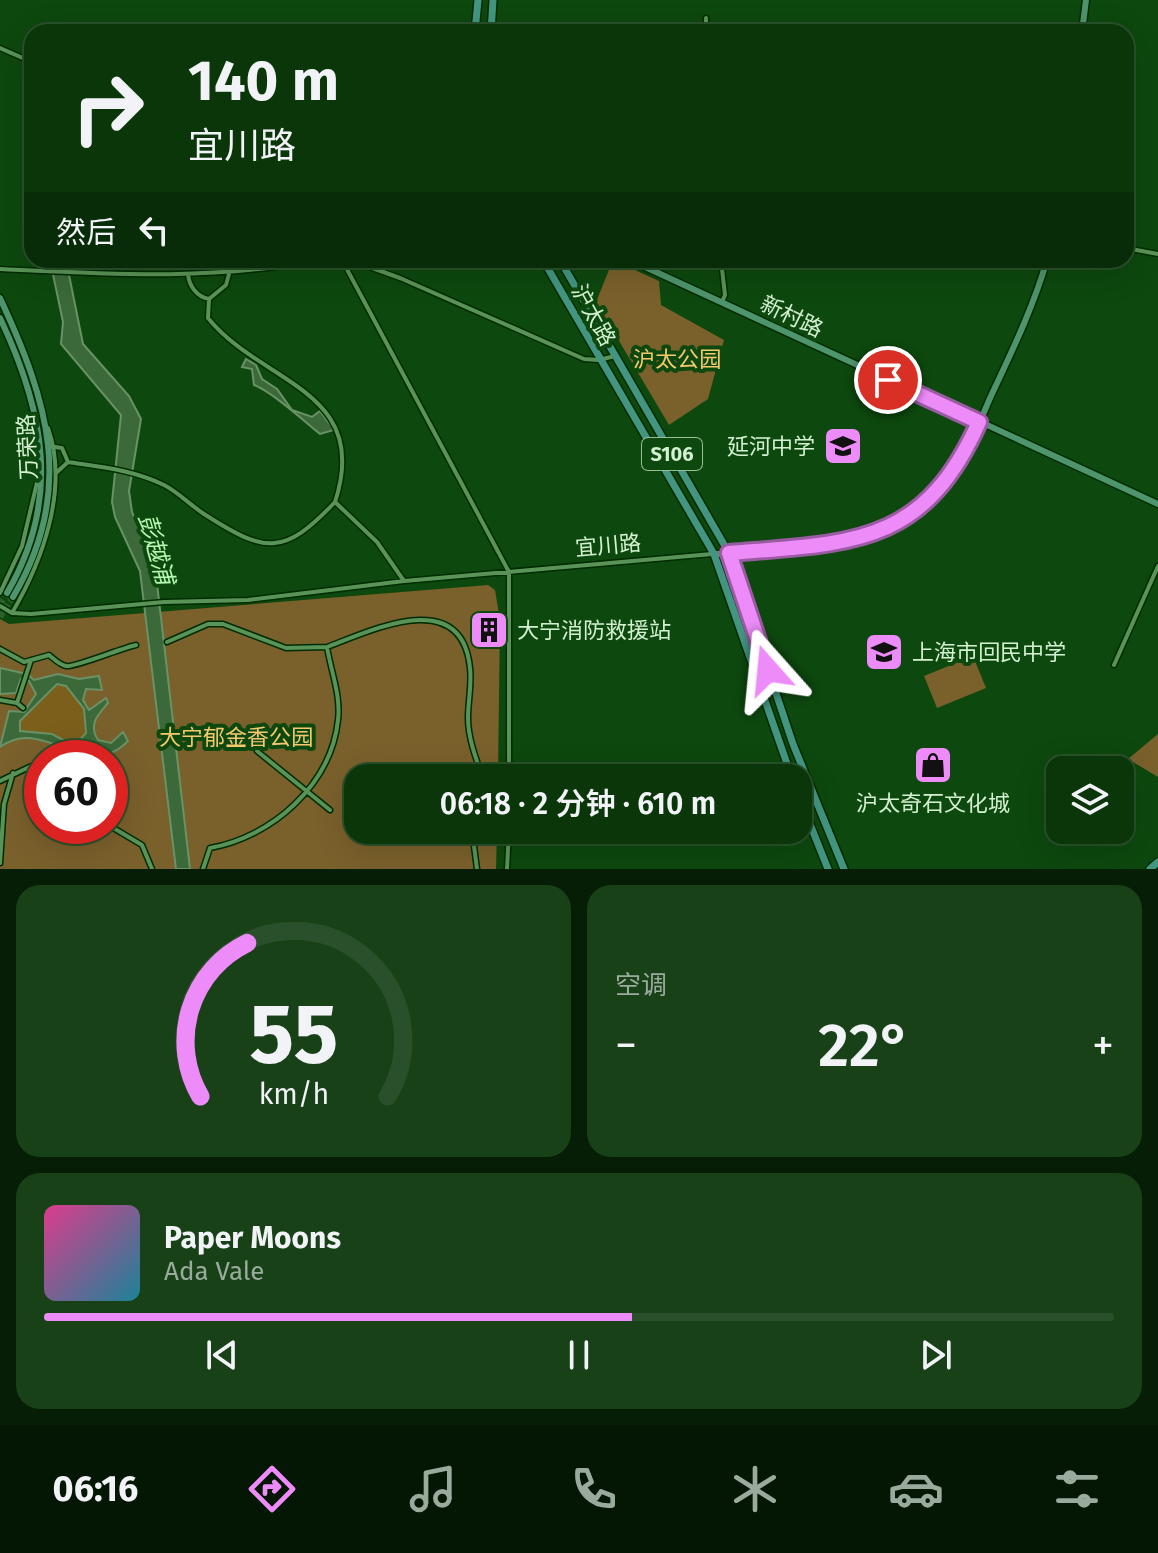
<!DOCTYPE html>
<html lang="zh">
<meta charset="utf-8">
<style>
:root{--surface:#0a360a;--page:#184118;--text:#f1f3f6;--muted:#99ab9c;--line:#2a502b;--accent:#ed8cf9}
body{margin:0;font-family:"Fira Sans","Noto Sans SC",sans-serif;background:var(--page);color:var(--text);height:100vh;display:flex;flex-direction:column;font-size:30px;white-space:nowrap}
*{box-sizing:border-box;margin:0}
p{font-size:26px;color:var(--muted)}
.icon{flex:none;width:44px;height:44px;fill:none;stroke:currentColor;stroke-width:2;stroke-linecap:round;stroke-linejoin:round}
.map{position:relative;height:869px;overflow:hidden}
.details{display:flex;flex-direction:column;gap:16px;padding:16px;background:#061e06;flex:1}
.details>*{flex:none}
.hud{position:absolute;left:24px;top:24px;width:1110px;height:244px;border-radius:24px;box-shadow:0 8px 32px #0002,0 0 0 2px var(--line);background:#0a360a;color:var(--text);overflow:hidden}
.tools{position:absolute;left:1046px;top:756px;display:grid;gap:16px}
.tools a{display:grid;place-items:center;width:88px;height:88px;border-radius:16px;background:var(--surface);box-shadow:0 8px 32px #0002,0 0 0 2px var(--line);font-size:40px}
.speed{position:absolute;left:24px;top:740px;display:flex;gap:16px;font-size:40px;font-weight:700;text-align:center}
.speed>*{display:grid;place-content:center;width:104px;height:104px;border-radius:50%;background:var(--surface);box-shadow:0 8px 32px #0002,0 0 0 2px var(--line);line-height:1}
.speed .limit{border:12px solid #d22;background:#fff;color:#111}
.pin{position:absolute;display:grid;place-items:center;width:68px;height:68px;color:#fff;margin:-34px;border:4px solid #fff;border-radius:50%;box-shadow:0 2px 8px #0007}
.me{position:absolute;width:88px;margin:-44px;rotate:342deg;stroke-linejoin:round;filter:drop-shadow(0 0 6px #0008)}
.turn{display:flex;align-items:center;gap:28px;height:168px;padding:0 32px;font-size:36px}
.turn .icon{width:104px;height:104px;stroke-width:2.5}
.turn b{display:block;font-size:56px;line-height:68px}
.then{display:flex;align-items:center;height:76px;padding:0 32px;background:#0003;gap:16px;font-size:30px}
.big{font-size:60px;font-weight:600;line-height:1.1}
.details .tile{flex:1;display:flex;flex-direction:column;justify-content:center;gap:12px;min-width:0;padding:0 28px;border-radius:24px;background:var(--page)}
.details .dial{align-items:center;gap:0}
.dial svg{height:208px;overflow:visible;fill:none;stroke:var(--line);stroke-width:7;stroke-linecap:round;text-anchor:middle}
.dial text{fill:var(--text);stroke:none}
.song{display:flex;align-items:center;gap:24px}
.cover{width:96px;height:96px;border-radius:12px;background:linear-gradient(135deg,hsl(330 70% 55%),hsl(190 70% 35%))}
.played{height:8px;border-radius:4px;background:linear-gradient(90deg,var(--accent) 55%,var(--line) 55%)}
.keys{display:flex;justify-content:space-around;direction:ltr}
.heat{display:flex;justify-content:space-between;align-items:center;font-size:44px;direction:ltr}
.details .tiles{flex:1;display:grid;gap:16px;grid-template-columns:1fr 1fr}
.tile:last-child{grid-column:span 2}
.trip{position:absolute;left:344px;top:764px;width:468px;height:80px;border-radius:24px;background:var(--surface);box-shadow:0 8px 32px #0002,0 0 0 2px var(--line);font-weight:600;line-height:80px;text-align:center}
.tabs{display:flex;height:128px;justify-content:space-around;align-items:center;background:#041604;color:var(--muted)}
.tabs .icon{width:56px;height:56px}
.tabs .active{color:var(--accent)}
.tabs b{font-size:36px;color:var(--text)}
.map>svg:first-child{display:block}
.green{fill:#7a602b;fill-rule:evenodd}
.forest{fill:#7d5f1c}
.water{fill:#3b6939;stroke:#699266;stroke-width:2;fill-rule:evenodd}
.lines{fill:none;stroke-linecap:round;stroke-linejoin:round}
.secondary-tunnel{stroke:#2b612b;stroke-width:6;stroke-dasharray:6 3;stroke-linecap:butt}
.street-casing{stroke:#002c01;stroke-width:7}
.secondary-casing{stroke:#002c01;stroke-width:9}
.primary-casing{stroke:#002c01;stroke-width:10}
.street{stroke:#5a9357;stroke-width:4}
.secondary{stroke:#4e946d;stroke-width:6}
.primary{stroke:#439582;stroke-width:7}
.route-casing{stroke:#9a5ba2;stroke-width:20}
.route{stroke:#ed8cf9;stroke-width:14}
.labels{text-anchor:middle;stroke-width:8;stroke-linejoin:round;paint-order:stroke}
.shield{fill:#0d480e;stroke:#98be96;stroke-width:2}
.shield-label{font-size:20px;font-weight:bold;fill:#d3f0d0}
.street-label{font-size:22px;fill:#d3f0d0;stroke:#0d480e}
.park-label{font-size:22px;fill:#f6c86d;stroke:#0d480e}
.poi-label{font-size:22px;fill:#d3f0d0;stroke:#0d480e;text-anchor:start}
.water-label{font-size:24px;font-style:italic;fill:#b4f9af;stroke:#0d480e}
</style>
<div class="map">
<svg width="1158" height="869" viewBox="0 0 1158 869">
<rect width="100%" height="100%" fill="#0d480e"/>
<path class="green" d="M 613,260 L 659,281 L 661,305 L 724,340 L 708,399 L 669,425 L 596,302 Z
M 488,585 L 495,590 L 500,620 L 498,778 L 358,778 L 358,830 L 497,830 L 496,869 L 0,869 L 0,619 L 9,624 ZM 42,758 L 110,758 L 110,826 L 42,826 Z
M 973,656 L 986,688 L 937,708 L 924,676 Z
M 1158,734 L 1158,777 L 1128,759 Z"/>
<path class="forest" d="M 57,684 L 66,686 L 84,709 L 86,733 L 78,742 L 65,741 L 52,734 L 20,731 L 20,721 Z"/>
<path class="water" d="M 50,260 L 66,260 L 83,344 L 129,396 L 141,419 L 129,491 L 132,512 L 155,566 L 190,869 L 176,869 L 140,571 L 115,517 L 112,502 L 121,415 L 61,344 L 63,322 Z
M 246,359 L 256,365 L 262,379 L 277,389 L 292,410 L 312,417 L 320,411 L 334,430 L 320,434 C 303,420 272,392 254,385 L 252,369 L 242,367 Z
M 0,668 L 27,674 L 34,680 L 58,674 L 79,679 L 99,676 L 102,690 L 86,689 L 83,700 L 89,710 L 106,698 L 108,703 C 98,715 88,724 98,740 L 111,743 L 123,732 L 128,741 C 85,785 45,714 0,747 L 9,711 L 24,712 L 36,694 L 29,681 L 21,679 L 16,693 L 0,694 ZM 57,684 L 66,686 L 84,709 L 86,733 L 78,742 L 65,741 L 52,734 L 20,731 L 20,721 Z"/>
<g class="lines">
<path class="secondary-tunnel" d="M 0,605 L 7,593
M 0,617 L 13,597"/>
<defs>
<path id="street" d="M 706,18 L 706,32
M 0,48 L 32,62
M 1126,248 L 1158,254
M 342,260 L 509,572 L 509,778
M 350,260 L 400,278 L 584,359 L 599,360 L 615,356
M 721,260 L 725,295 L 722,302
M 0,269 C 106,274 213,281 318,260
M 188,274 C 189,286 197,297 209,299
M 229,274 L 226,285 L 209,299 L 208,318 C 261,384 372,389 335,502 L 377,542 L 404,581
M 55,447 L 62,448 L 68,462 C 101,467 134,470 164,485 C 178,492 190,505 204,514 C 265,553 283,557 335,502
M 56,473 L 68,462
M 0,593 L 22,546 L 39,474
M 0,606 L 12,613 L 31,614 L 164,602 L 248,600 L 404,581 L 712,554
M 12,613 C 43,560 69,488 48,428
M 167,642 L 208,624 L 223,624 L 286,648 L 327,647 C 331,672 341,695 338,720 C 331,785 272,837 210,848 L 203,869
M 327,647 C 372,630 462,586 470,668 C 472,684 468,701 468,718 C 468,738 476,759 483,778
M 0,649 L 24,662 L 49,655 C 54,659 60,665 66,666 C 73,668 122,648 136,645
M 1114,665 L 1158,566
M 0,700 L 17,703 L 23,708
M 17,703 L 31,660
M 257,751 L 330,810
M 0,781 L 42,761
M 110,826 L 142,845 L 152,869
M 0,863 L 4,804 L 13,773
M 477,869 L 474,846 L 480,830
M 507,869 L 509,830"/>
<path id="secondary" d="M 1082,32 L 1086,0
M 630,260 L 1158,504
M 0,298 C 48,401 76,491 13,597
M 0,318 C 44,411 62,499 7,593
M 714,554 C 797,551 896,550 950,477 C 968,453 979,423 991,396 C 1012,351 1033,308 1047,260"/>
<path id="primary" d="M 475,32 L 478,0
M 491,32 L 493,0
M 543,260 L 714,554 L 792,778
M 560,260 L 729,553 L 793,744 L 844,869
M 798,794 L 828,869
M 1150,869 L 1158,862"/>
</defs>
<use href="#street" class="street-casing"/>
<use href="#secondary" class="secondary-casing"/>
<use href="#primary" class="primary-casing"/>
<use href="#street" class="street"/>
<use href="#secondary" class="secondary"/>
<use href="#primary" class="primary"/>
</g>
<g class="lines">
<defs>
<path id="route" d="M 768,670 L 729,553 C 851,543 923,547 979,422 L 888,380"/>
</defs>
<use href="#route" class="route-casing"/>
<use href="#route" class="route"/>
</g>
<defs>
<symbol id="school-square" viewBox="-11 -11 22 22"><rect x="-9" y="-9" width="18" height="18" rx="4" fill="#ed8cf9" stroke="#0d480e"/><path d="M0-5L7-2L0 1L-7-2ZM-4 1L0 2.5L4 1V4Q0 6-4 4Z" fill="#111"/></symbol>
<symbol id="building-square" viewBox="-11 -11 22 22"><rect x="-9" y="-9" width="18" height="18" rx="4" fill="#ed8cf9" stroke="#0d480e"/><path d="M-4-6H4V6H1V3H-1V6H-4ZM-2.5-4.3h1.7v1.8h-1.7ZM.8-4.3h1.7v1.8H.8ZM-2.5-1h1.7V.8h-1.7ZM.8-1h1.7V.8H.8Z" fill="#111"/></symbol>
<symbol id="shop-square" viewBox="-11 -11 22 22"><rect x="-9" y="-9" width="18" height="18" rx="4" fill="#ed8cf9" stroke="#0d480e"/><path d="M-5-2.5h2.3a2.7 3.5 0 0 1 5.4 0H5L5.5 6h-11ZM-1.5-2.5h3a1.5 2.3 0 0 0-3 0Z" fill="#111"/></symbol>
</defs>
<g fill-rule="evenodd">
<use href="#school-square" x="821" y="424" width="44" height="44"/>
<use href="#building-square" x="467" y="608" width="44" height="44"/>
<use href="#school-square" x="862" y="630" width="44" height="44"/>
<use href="#shop-square" x="911" y="743" width="44" height="44"/>
</g>
<g class="labels">
<rect class="shield" x="642" y="438" width="60" height="32" rx="6"/>
<g class="shield-label">
<text x="672" y="461">S106</text>
</g>
<g class="street-label">
<text transform="translate(594 315) rotate(61)" y="8">沪太路</text>
<text transform="translate(792 316) rotate(26)" y="8">新村路</text>
<text transform="translate(27 447) rotate(-93)" y="8">万荣路</text>
<text transform="translate(608 545) rotate(-5)" y="8">宜川路</text>
</g>
<g class="park-label">
<text x="677" y="367">沪太公园</text>
<text x="236" y="745">大宁郁金香公园</text>
</g>
<g class="poi-label">
<text x="815" y="454" text-anchor="end">延河中学</text>
<text x="517" y="638">大宁消防救援站</text>
<text x="912" y="660">上海市回民中学</text>
<text x="933" y="811" text-anchor="middle">沪太奇石文化城</text>
</g>
<g class="water-label">
<text transform="translate(156 549) rotate(74)" y="8">彭越浦</text>
</g>
</g>
</svg>
<div class="tools">
<a><svg class="icon" aria-label="layers" viewBox="0 0 24 24"><path d="M12 4l9 5-9 5-9-5zM3 14l9 5 9-5"/></svg></a>
</div>
<div class="speed"><div class="limit">60</div></div>
<div class="pin" style="left:888px;top:380px;background:#d93025"><svg class="icon" aria-label="arrive" viewBox="0 0 24 24"><path d="M6 21V4h12l-3 4 3 4H6"/></svg></div>
<svg class="me" style="left:768px;top:670px" viewBox="-20 -20 40 40"><path d="M0-17L14 15 0 8-14 15z" fill="#ed8cf9" stroke="#fff" stroke-width="4"/></svg>
<div class="trip">06:18 · 2 分钟 · 610 m</div>
<div class="hud">
<div class="turn"><svg class="icon" aria-label="right" viewBox="0 0 24 24"><path d="M7 20v-9h11M14 6l5 5-5 5"/></svg><div><b>140 m</b>宜川路</div></div>
<div class="then">然后<svg class="icon" aria-label="left" viewBox="0 0 24 24"><path d="M17 20v-9H6M10 6l-5 5 5 5"/></svg></div>
</div>
</div>
<section class="details">
<div class="tiles">
<div class="tile dial"><svg viewBox="0 0 100 80">
<path d="M14 69A42 42 0 1 1 86 69"/>
<path d="M14 69A42 42 0 0 1 32 10" stroke="#ed8cf9"/>
<text x="50" y="56" font-size="32" font-weight="700">55</text>
<text x="50" y="72" font-size="11">km/h</text>
</svg></div>
<div class="tile"><p>空调</p>
<div class="heat"><a>−</a><b class="big">22°</b><a>+</a></div>
</div>
<div class="tile">
<div class="song"><i class="cover"></i><div><b>Paper Moons</b><p>Ada Vale</p></div></div>
<div class="played"></div>
<div class="keys"><svg class="icon" aria-label="previous" viewBox="0 0 24 24"><path d="M18 5L8 12l10 7zM5 5v14"/></svg><svg class="icon" aria-label="pause" viewBox="0 0 24 24"><path d="M8 5v14M16 5v14"/></svg><svg class="icon" aria-label="next" viewBox="0 0 24 24"><path d="M6 5l10 7-10 7zM19 5v14"/></svg></div>
</div>
</div>
</section>
<nav class="tabs">
<b>06:16</b>
<svg class="icon active" aria-label="directions" viewBox="0 0 24 24"><path d="M12 3l9 9-9 9-9-9zM9 14v-3h6M13 9l2 2-2 2"/></svg>
<svg class="icon" aria-label="music" viewBox="0 0 24 24"><path d="M9 18V5l10-2v13"/><circle cx="6" cy="18" r="3"/><circle cx="16" cy="16" r="3"/></svg>
<svg class="icon" aria-label="phone" viewBox="0 0 24 24"><path d="M5 4h4l2 5-3 2q2 4 5 5l2-3 5 2v4C11 20 4 13 5 4z"/></svg>
<svg class="icon" aria-label="climate" viewBox="0 0 24 24"><path d="M12 3v18M4 7l16 10M4 17L20 7"/></svg>
<svg class="icon" aria-label="car" viewBox="0 0 24 24"><path d="M5 17H2v-5l4-1 3-4h7l3 4 3 1v5h-3M9 17h6M6 11h13"/><circle cx="7" cy="17" r="2"/><circle cx="17" cy="17" r="2"/></svg>
<svg class="icon" aria-label="filters" viewBox="0 0 24 24"><path d="M4 7h16M4 17h16"/><circle cx="9" cy="7" r="2"/><circle cx="15" cy="17" r="2"/></svg>
</nav>
